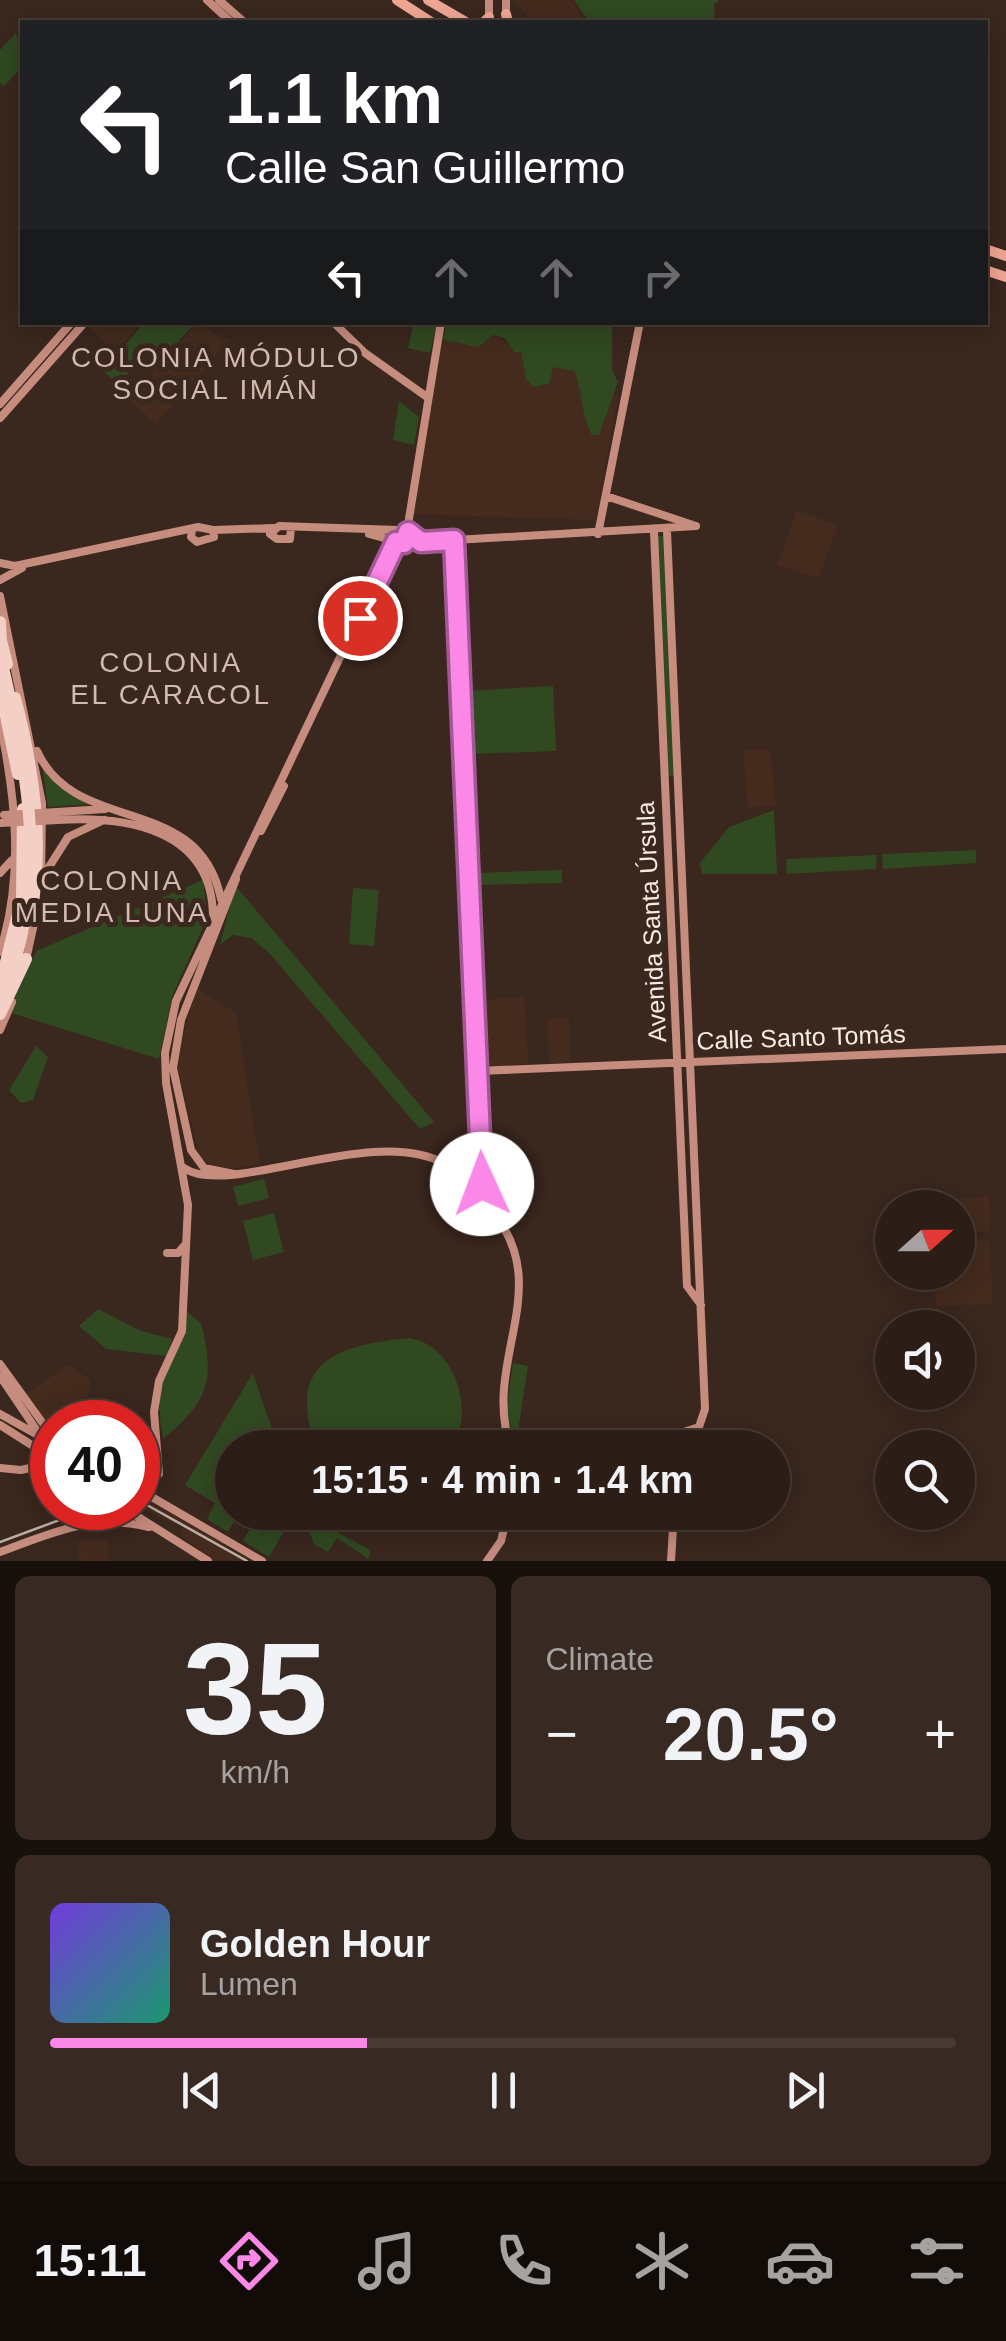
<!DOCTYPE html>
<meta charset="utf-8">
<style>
:root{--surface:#2c1d16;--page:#382a23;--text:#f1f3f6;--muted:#a6a2a1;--line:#483b35;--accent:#fb87e6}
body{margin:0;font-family:Helvetica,sans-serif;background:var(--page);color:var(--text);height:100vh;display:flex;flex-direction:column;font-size:38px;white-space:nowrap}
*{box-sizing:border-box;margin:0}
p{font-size:32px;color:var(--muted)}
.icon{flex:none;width:55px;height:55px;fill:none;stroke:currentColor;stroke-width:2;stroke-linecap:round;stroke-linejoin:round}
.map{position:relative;height:1561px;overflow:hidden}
.sheet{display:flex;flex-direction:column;gap:15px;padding:15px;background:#18100c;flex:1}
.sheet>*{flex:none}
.guide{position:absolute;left:20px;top:20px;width:968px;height:305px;border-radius:0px;box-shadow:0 5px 25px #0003,0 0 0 2px var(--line);background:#202124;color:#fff;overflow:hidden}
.needle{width:65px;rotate:69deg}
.buttons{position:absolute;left:875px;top:1190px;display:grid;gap:20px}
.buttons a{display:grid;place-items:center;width:100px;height:100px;border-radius:50%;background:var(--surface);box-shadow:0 5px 25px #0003,0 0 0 2px var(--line);font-size:50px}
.speed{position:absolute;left:30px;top:1400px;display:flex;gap:20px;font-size:50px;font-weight:700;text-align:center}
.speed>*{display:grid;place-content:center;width:130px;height:130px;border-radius:50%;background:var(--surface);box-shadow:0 5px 25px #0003,0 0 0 2px var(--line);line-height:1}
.speed .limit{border:15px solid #d22;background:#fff;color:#111}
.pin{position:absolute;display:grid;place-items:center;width:85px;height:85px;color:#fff;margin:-42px;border:5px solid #fff;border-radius:50%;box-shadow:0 2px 10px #0007}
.me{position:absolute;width:110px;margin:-55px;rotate:358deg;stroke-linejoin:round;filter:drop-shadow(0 0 8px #0008)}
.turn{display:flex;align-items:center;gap:35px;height:210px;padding:0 40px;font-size:45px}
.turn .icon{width:130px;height:130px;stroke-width:2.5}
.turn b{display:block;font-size:70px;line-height:85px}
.lanes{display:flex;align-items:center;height:95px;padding:0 40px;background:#0003;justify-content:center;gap:50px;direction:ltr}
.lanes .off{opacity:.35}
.big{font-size:75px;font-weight:700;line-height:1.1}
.sheet .card{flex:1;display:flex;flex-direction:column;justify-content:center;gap:15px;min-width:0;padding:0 35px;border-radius:15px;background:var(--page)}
.sheet .dial{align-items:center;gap:0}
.dial b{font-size:130px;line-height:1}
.song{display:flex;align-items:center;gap:30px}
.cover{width:120px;height:120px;border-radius:15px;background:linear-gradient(135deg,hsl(260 70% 55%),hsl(160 70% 35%))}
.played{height:10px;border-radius:5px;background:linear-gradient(90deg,var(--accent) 35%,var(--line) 35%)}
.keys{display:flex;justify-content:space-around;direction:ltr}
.heat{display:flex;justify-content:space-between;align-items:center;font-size:55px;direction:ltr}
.sheet .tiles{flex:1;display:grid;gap:15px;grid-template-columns:1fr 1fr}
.card:last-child{grid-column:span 2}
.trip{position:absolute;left:215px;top:1430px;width:575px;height:100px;border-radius:50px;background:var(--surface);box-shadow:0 5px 25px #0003,0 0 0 2px var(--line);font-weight:700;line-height:100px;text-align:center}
.menu{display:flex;height:160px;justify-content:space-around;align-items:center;background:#120c09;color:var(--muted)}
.menu .icon{width:70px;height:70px}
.menu .selected{color:var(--accent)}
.menu b{font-size:45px;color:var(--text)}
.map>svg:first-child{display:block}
.built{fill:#442b1e}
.green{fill:#304921}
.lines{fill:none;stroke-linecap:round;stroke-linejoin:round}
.secondary{stroke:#c68c7e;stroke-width:8}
.primary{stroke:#f1a694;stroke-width:10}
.highway{stroke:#f4cfc5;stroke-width:12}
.tram{stroke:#bcada6;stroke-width:2.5}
.secondary-bridge{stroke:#c68c7e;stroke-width:8}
.highway-bridge{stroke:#f4cfc5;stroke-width:12}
.route-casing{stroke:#a35896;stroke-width:25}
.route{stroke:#fb87e6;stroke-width:18}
.labels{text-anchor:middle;stroke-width:10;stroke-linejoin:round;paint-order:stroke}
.street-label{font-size:25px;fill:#f7eae3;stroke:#3a271e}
.neighbourhood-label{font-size:28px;letter-spacing:2.5px;fill:#d3baae;stroke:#3a271e}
</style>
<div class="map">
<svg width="1006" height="1561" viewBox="0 0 1006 1561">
<rect width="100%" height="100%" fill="#3a271e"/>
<path class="built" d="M 513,0 L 573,0 L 582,22 L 533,22 Z
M 90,323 L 90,322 L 142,323 L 116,352 L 87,326 Z
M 197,323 L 229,341 L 156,424 L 129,399 Z
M 493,335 L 521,351 L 526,379 L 546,387 L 553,366 L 574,371 L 584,395 L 586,425 L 599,434 L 607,393 L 618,396 L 596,520 L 411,514 L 443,340 L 479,347 Z
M 797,510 L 838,526 L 818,579 L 777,565 Z
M 770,749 L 776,805 L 748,808 L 743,751 Z
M 197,988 L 236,1013 L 260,1164 L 219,1171 L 200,1157 L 178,1068 L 180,1045 Z
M 524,997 L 529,1064 L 483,1067 L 479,1000 Z
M 569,1018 L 571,1062 L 549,1064 L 547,1019 Z
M 989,1197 L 990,1231 L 958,1233 L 958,1208 L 950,1207 L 950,1199 Z
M 990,1239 L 993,1304 L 936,1306 L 934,1273 L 958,1272 L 958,1240 Z
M 69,1364 L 90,1380 L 91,1386 L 79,1422 L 52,1422 L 52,1429 L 25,1395 Z
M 138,1495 L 157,1503 L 250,1561 L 213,1560 L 181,1535 L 184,1528 L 138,1507 Z
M 108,1539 L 108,1561 L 79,1561 L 79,1540 Z"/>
<path class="green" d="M 574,0 L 718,0 L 719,1 L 714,4 L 715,22 L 583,22 L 586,18 Z
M 16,33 L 22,67 L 4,86 L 0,82 L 0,50 Z
M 414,322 L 437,323 L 430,353 L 408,348 Z
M 447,322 L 612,323 L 612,370 L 618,382 L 599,435 L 592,435 C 581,416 583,392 574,371 L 553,367 L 549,384 L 533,387 L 526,379 L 521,352 L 514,352 L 505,338 L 493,335 L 479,347 L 443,340 Z
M 144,323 L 195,323 L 166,355 L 151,346 L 118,385 L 103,370 Z
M 399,401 L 419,417 L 414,445 L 393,440 Z
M 657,536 L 663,536 L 674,776 L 668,776 Z
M 553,686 L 556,751 L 469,754 L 466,691 Z
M 42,765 L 56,784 L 92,804 L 48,807 Z
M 774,810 L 777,874 L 702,874 L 700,863 L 729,827 Z
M 976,850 L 976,863 L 883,869 L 882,854 Z
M 877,855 L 876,869 L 787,874 L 786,859 Z
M 562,870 L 562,883 L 472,885 L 472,873 Z
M 203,880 L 207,918 L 172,997 L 159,1059 L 8,1012 L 36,951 Z
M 235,885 L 434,1122 L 420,1129 L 269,953 L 251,938 L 233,935 L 220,945 Z
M 353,888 L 379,890 L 374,946 L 349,944 Z
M 36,1046 L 48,1057 L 33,1100 L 21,1103 L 9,1090 Z
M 264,1179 L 269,1198 L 238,1206 L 233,1187 Z
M 274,1213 L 284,1252 L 253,1260 L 243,1221 Z
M 98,1309 L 141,1331 L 172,1339 L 166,1356 L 106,1349 L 79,1326 Z
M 184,1309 L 201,1323 C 216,1380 208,1402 163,1439 C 160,1421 157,1402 162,1384 C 171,1352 185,1344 184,1309 Z
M 409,1338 C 454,1344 476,1411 452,1447 L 316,1447 C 286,1364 334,1345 409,1338 Z
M 513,1363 L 528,1366 L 516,1444 L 506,1412 Z
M 253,1373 L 278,1447 L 232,1448 L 232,1512 L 239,1513 L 228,1532 L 207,1519 L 215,1503 L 185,1485 Z
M 302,1513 L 370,1550 L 369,1559 L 337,1538 L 328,1552 L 314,1544 Z
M 256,1518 L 284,1531 L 269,1557 L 243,1541 Z"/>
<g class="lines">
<path class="secondary" d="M 207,0 L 231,22
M 219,0 L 244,22
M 506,18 L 506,0
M 489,20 L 489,0
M 206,322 L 216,322
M 333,322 L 365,353 L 427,397
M 0,404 L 72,322
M 0,418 L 85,322
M 606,496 L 696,526
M 291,527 L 290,539 L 277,539 L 270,534 L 279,526 L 398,530
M 214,530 L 273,528
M 407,531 L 441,322
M 654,532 L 687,1286 L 701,1305
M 369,534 L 395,541
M 598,534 L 640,322
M 454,540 L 483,1201
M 404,543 L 696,526
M 391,561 L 402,544
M 0,563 L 15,566 L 198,527 L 213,530 L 214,537 L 197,542 L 191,537 L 192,529
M 0,580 L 22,568
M 0,596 L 42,803 L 41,887
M 0,723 C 16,799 24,877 0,952
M 37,751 C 76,837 199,791 221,899
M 57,812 L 105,809
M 58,820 C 127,816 212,829 213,916
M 261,831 L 284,786
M 0,873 L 12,860
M 44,875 L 68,837 L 104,820
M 26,960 L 37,910
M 0,1030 L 12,1002
M 477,1071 L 1006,1049
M 184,1168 C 228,1199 373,1123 445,1164 C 463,1174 475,1192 489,1207 C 559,1287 480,1361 511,1448
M 234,1174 L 204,1168 L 191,1150 L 173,1068 L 181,1020 L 236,879
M 167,1253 L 178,1253 L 185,1245
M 0,1364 L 52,1436
M 0,1376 L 52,1453
M 0,1414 L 52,1443
M 0,1425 L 52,1458
M 634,1448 L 699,1427 L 705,1409 L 667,531
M 0,1468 L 21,1470 L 52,1463
M 138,1486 L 159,1474 L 154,1412 L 159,1381 L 182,1331 L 188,1205 L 166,1083 L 165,1053 L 176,1001 L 395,542
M 138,1489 L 262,1561
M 124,1508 L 208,1561
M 0,1552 C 52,1533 93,1513 149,1527
M 487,1561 L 501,1541 L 508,1512
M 671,1561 L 674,1512"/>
<path class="primary" d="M 397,0 L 431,22
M 428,0 L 466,22
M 506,14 L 508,22
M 484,22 L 489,17
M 985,249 L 1006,256
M 985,270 L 1006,277"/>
<path class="highway" d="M 0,622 L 1,643
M 0,637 L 7,664
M 0,688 L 18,774
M 15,698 C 34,770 44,842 31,915
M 0,986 L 22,898 L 23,809
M 0,1014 L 26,959"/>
<path class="tram" d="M 138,1500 L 247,1561
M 0,1542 L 92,1508"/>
<path class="secondary-bridge" d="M 4,815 L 57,812
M 1,823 L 58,820"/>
<path class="highway-bridge" d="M 0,654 C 29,782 51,878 0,1005"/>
</g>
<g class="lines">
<defs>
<path id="route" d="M 360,618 L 396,542 L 404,543 L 408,532 L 421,542 L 454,540 L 482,1184"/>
</defs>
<use href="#route" class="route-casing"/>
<use href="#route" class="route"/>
</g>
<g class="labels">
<g class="street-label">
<text transform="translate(651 922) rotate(-93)" y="9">Avenida Santa Úrsula</text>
<text transform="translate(801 1037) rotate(-2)" y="9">Calle Santo Tomás</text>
</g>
<g class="neighbourhood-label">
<text x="216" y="367">COLONIA MÓDULO<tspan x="216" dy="32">SOCIAL IMÁN</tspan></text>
<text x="171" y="672">COLONIA<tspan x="171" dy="32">EL CARACOL</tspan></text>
<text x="112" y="890">COLONIA<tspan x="112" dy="32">MEDIA LUNA</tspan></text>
</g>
</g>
</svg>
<div class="buttons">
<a><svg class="needle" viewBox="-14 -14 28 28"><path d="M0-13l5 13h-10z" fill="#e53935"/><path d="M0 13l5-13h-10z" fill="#a6a2a1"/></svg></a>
<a><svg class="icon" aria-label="sound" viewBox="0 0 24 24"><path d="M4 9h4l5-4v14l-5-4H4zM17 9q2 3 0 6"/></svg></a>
<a><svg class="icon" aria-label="search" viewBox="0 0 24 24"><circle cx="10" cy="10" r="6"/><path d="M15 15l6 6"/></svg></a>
</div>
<div class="speed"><div class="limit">40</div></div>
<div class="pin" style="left:360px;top:618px;background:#d93025"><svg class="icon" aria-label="arrive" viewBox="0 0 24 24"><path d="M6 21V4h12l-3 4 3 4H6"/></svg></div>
<svg class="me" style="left:482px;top:1184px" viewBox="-20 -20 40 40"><circle r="19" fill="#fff"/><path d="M0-13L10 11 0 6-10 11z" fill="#fb87e6"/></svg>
<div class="trip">15:15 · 4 min · 1.4 km</div>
<div class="guide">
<div class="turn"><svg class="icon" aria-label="left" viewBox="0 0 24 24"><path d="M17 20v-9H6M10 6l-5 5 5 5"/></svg><div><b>1.1 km</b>Calle San Guillermo</div></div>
<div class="lanes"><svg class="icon" aria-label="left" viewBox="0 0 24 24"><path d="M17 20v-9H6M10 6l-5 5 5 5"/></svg><svg class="icon off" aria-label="ahead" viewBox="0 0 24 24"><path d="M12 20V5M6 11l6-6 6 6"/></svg><svg class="icon off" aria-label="ahead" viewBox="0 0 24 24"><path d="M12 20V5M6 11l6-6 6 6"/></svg><svg class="icon off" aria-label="right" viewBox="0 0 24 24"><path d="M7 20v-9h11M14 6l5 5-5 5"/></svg></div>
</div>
</div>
<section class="sheet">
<div class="tiles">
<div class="card dial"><b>35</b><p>km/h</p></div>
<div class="card"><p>Climate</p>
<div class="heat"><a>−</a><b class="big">20.5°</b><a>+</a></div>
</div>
<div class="card">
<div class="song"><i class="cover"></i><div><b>Golden Hour</b><p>Lumen</p></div></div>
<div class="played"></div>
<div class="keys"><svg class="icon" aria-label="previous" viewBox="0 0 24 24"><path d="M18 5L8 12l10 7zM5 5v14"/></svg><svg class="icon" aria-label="pause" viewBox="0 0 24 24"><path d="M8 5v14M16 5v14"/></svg><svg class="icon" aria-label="next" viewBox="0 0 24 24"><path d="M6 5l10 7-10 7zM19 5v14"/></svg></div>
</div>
</div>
</section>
<nav class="menu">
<b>15:11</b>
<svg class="icon selected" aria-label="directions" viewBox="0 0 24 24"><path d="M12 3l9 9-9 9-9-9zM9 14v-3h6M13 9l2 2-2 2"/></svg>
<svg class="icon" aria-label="music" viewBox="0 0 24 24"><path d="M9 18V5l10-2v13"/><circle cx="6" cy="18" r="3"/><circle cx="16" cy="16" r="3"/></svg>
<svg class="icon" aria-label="phone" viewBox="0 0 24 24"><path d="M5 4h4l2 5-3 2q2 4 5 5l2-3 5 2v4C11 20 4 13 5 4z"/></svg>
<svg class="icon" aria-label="climate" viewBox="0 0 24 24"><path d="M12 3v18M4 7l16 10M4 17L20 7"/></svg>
<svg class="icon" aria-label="car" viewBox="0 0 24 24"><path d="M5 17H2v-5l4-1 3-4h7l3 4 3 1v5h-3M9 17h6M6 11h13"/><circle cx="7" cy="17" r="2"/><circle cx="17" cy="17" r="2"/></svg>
<svg class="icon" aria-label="filters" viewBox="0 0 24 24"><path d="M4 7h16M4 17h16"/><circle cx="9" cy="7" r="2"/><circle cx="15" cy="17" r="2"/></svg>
</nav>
